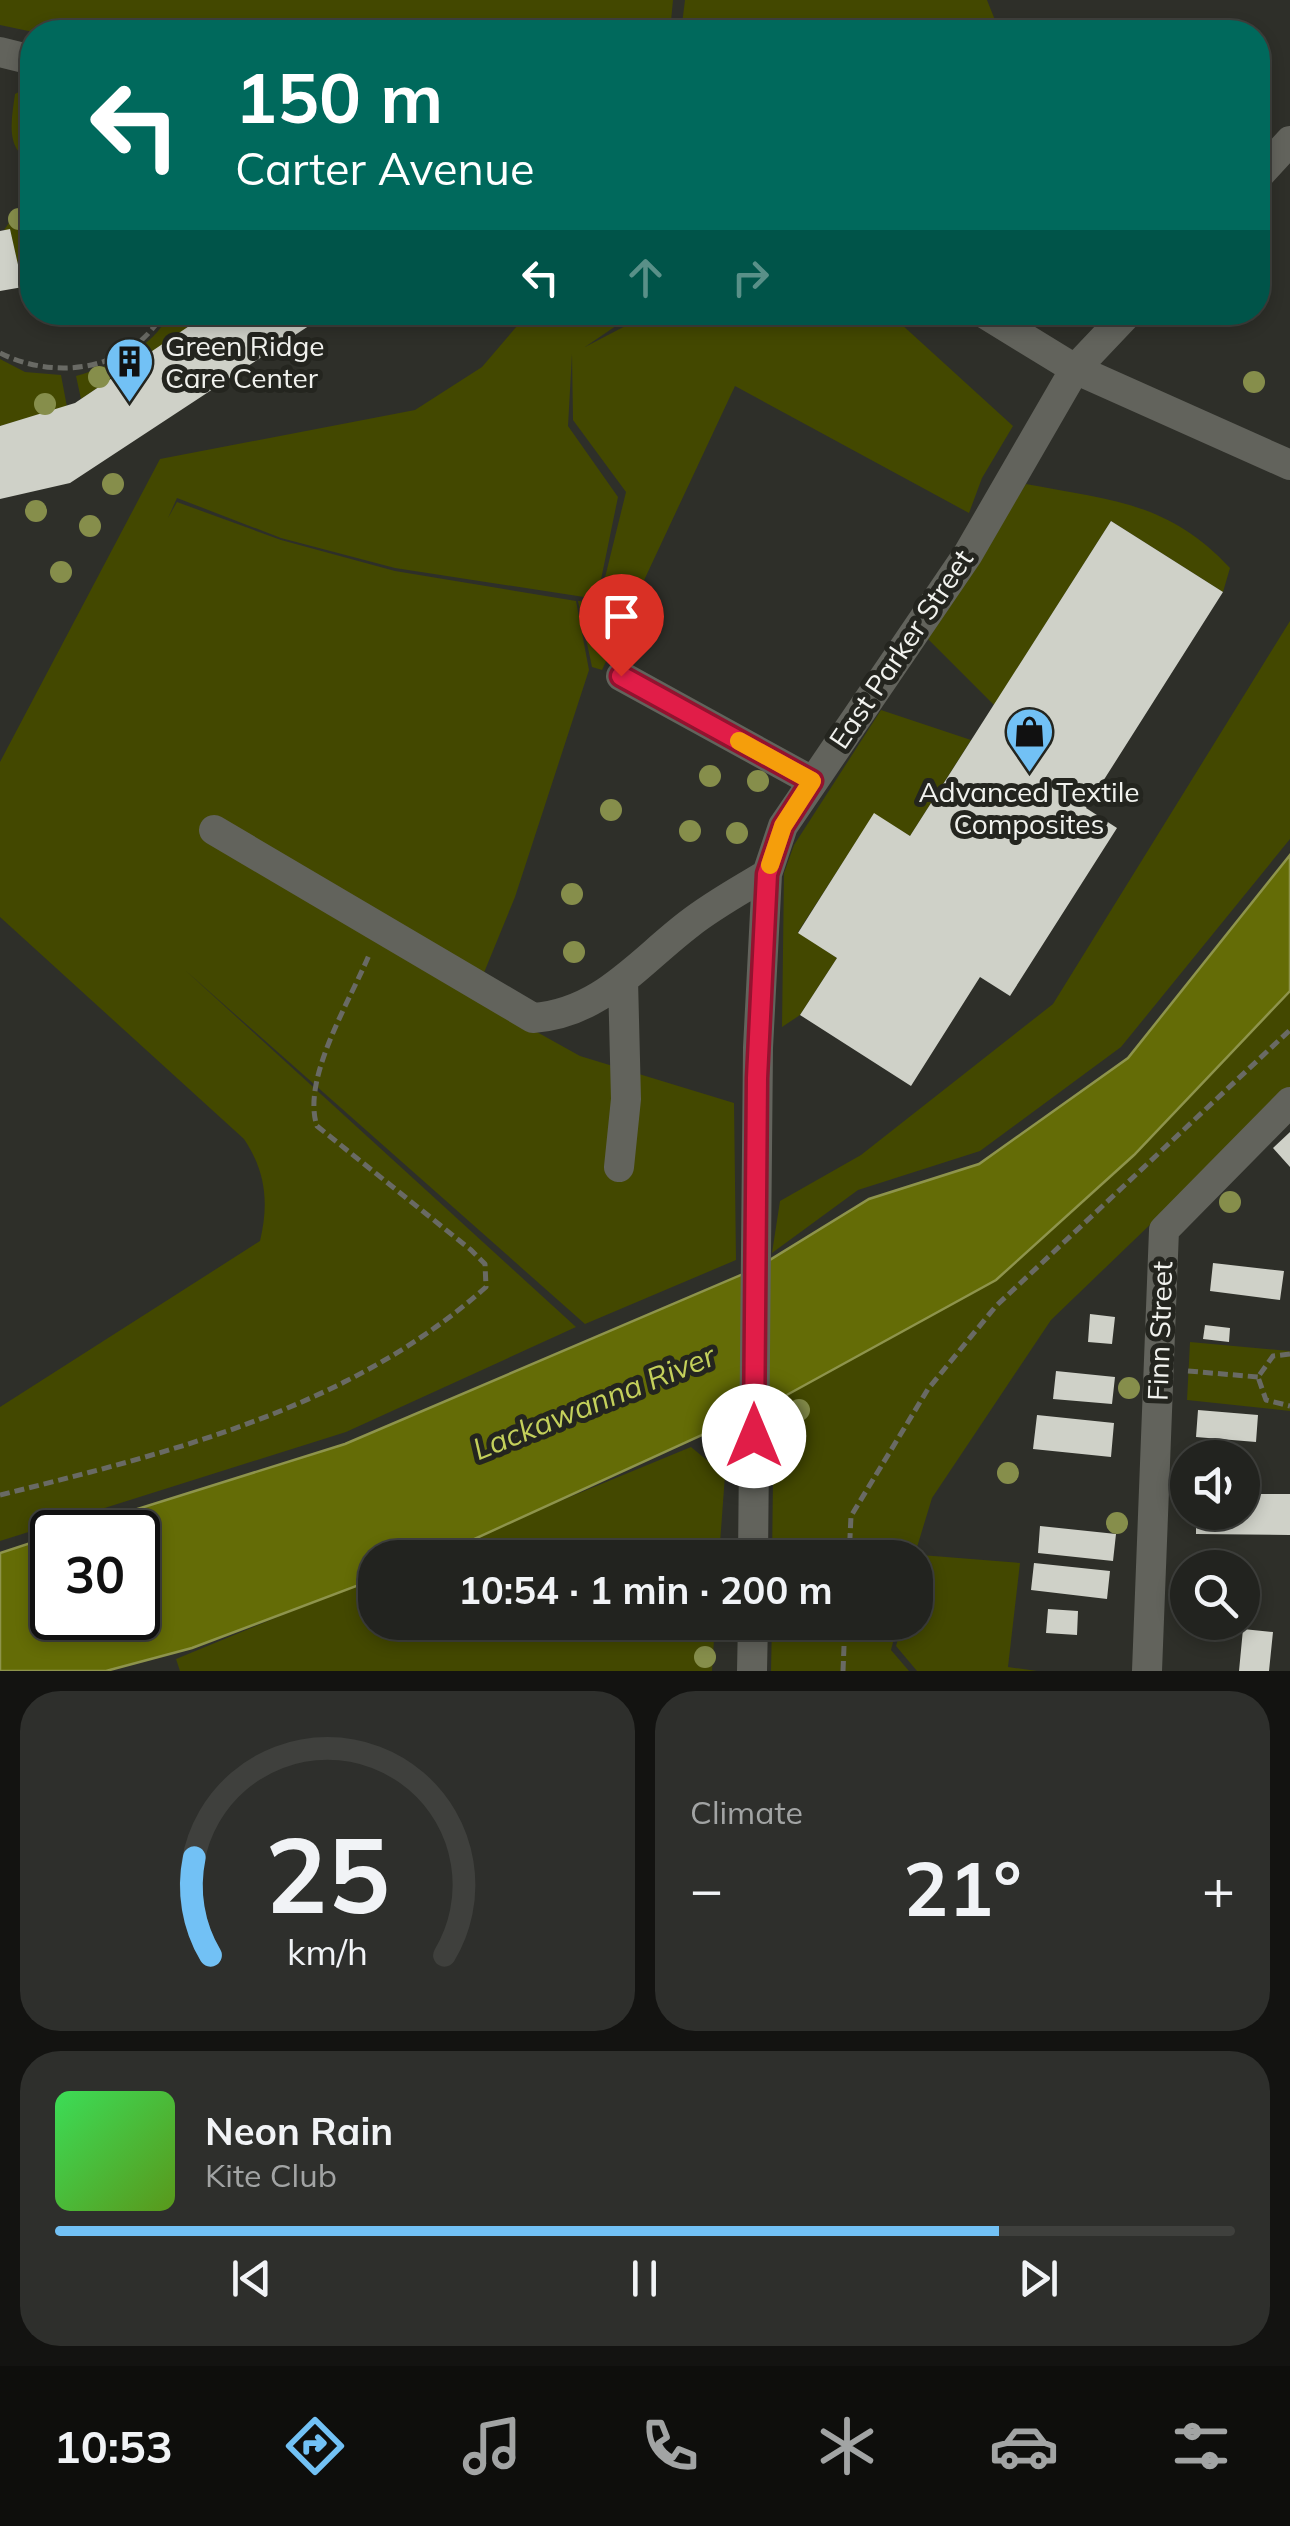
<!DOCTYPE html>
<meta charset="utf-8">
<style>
:root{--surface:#22231f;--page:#2e2f2c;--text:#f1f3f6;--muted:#a2a4a4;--line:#3f403d;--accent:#72c1f5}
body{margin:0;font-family:Mulish,sans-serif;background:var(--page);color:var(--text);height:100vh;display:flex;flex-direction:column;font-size:38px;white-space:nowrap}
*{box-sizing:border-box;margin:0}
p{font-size:32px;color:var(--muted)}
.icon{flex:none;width:55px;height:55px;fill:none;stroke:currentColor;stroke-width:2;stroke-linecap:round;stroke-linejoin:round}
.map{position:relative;height:1671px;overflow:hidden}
.side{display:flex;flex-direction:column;gap:20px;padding:20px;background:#131311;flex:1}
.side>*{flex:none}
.banner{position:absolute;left:20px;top:20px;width:1250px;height:305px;border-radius:40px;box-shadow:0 5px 15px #0003,0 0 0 2px var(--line);background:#00695c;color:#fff;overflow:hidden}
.buttons{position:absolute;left:1170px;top:1440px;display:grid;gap:20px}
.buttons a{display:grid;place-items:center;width:90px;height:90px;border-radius:50%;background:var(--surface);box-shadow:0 5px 15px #0003,0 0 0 2px var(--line);font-size:50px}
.speed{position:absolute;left:30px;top:1510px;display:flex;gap:20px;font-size:50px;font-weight:700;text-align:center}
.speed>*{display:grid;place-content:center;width:130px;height:130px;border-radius:50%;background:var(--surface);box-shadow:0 5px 15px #0003,0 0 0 2px var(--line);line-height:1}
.speed .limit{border:5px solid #111;border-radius:15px;background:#fff;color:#111}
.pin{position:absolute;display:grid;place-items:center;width:85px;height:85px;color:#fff;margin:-102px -42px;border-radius:50% 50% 50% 0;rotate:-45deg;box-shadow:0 0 10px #0007}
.pin .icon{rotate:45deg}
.me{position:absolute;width:110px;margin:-55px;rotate:0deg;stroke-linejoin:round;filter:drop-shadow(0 0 8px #0008)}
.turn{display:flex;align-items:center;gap:35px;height:210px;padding:0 50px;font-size:45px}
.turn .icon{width:130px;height:130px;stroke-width:2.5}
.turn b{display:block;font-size:70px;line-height:85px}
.lanes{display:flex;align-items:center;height:95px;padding:0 50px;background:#0003;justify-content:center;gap:50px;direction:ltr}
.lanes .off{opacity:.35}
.big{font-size:75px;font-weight:700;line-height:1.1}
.side .widget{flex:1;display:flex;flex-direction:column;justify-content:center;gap:15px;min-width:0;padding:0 35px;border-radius:40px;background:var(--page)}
.side .dial{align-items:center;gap:0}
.dial svg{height:260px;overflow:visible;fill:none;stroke:var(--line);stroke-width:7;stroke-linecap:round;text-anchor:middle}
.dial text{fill:var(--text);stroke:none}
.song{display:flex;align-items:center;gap:30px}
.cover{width:120px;height:120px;border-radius:15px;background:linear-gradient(135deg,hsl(130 70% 55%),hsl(90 70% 35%))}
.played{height:10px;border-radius:5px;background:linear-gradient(90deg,var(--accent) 80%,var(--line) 80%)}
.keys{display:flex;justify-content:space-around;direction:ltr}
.heat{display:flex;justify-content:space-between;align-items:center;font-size:55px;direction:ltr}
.side .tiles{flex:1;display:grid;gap:20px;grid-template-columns:1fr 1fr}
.widget:last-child{grid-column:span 2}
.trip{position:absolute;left:358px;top:1540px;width:575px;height:100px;border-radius:40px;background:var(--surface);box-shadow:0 5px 15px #0003,0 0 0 2px var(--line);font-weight:700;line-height:100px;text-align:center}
.tabs{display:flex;height:160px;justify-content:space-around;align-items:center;background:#0e0e0c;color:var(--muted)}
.tabs .icon{width:70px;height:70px}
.tabs .selected{color:var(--accent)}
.tabs b{font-size:45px;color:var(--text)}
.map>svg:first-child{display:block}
.green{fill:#434800}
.water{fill:#646c06;stroke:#8e944c;stroke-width:2.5}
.building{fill:#cfd1c8}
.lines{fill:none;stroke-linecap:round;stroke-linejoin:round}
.path{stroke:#696a64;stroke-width:5;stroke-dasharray:10 5;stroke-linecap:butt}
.minor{stroke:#62635c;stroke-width:30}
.tree{fill:#868e4b}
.route-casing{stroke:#92132f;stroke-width:25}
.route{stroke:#e11d48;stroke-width:18}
.slow{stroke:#f59e0b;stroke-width:18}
.labels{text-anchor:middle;stroke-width:10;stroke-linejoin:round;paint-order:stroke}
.poi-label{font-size:28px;fill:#f1f2ee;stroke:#24251f;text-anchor:start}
.street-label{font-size:28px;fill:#f1f2ee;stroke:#24251f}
.water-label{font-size:30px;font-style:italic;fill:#c4d05b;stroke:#24251f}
</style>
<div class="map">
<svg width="1290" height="1671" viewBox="0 0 1290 1671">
<rect width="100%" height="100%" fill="#2e2f29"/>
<path class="green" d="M 0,0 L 673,0 L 670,32 L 33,32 L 0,25 Z
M 685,0 L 987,0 L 997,25 L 1008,32 L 681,32 Z
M 32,85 L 32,160 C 4,152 12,117 15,94 Z
M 32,198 L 32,301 L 18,288 L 23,286 L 10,230 L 4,230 L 21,205 Z
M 522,312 L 668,313 L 632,315 L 585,347 L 633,322 L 736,312 L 889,313 L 1013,426 L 982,478 L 969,513 L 735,386 L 602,670 L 592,667 L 578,601 L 599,602 L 626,492 L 573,420 L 572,354 L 568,426 L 618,497 L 597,599 L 395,568 L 281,538 L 177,498 L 168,518 L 177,502 L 281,540 L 395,571 L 576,601 L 589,670 L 515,897 L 474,997 L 580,1056 L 734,1103 L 736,1260 L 585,1324 L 185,970 L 576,1327 L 346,1432 L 0,1541 L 0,1407 L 260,1241 C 269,1203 266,1172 244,1139 L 0,917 L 0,762 L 160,459 L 415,410 L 482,367 L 517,326 Z
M 170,313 L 191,313 L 186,329 L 81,399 L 76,376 C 114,365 152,349 170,313 Z
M 0,359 L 25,372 L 61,375 L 67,407 L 0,426 Z
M 1026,484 C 1110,500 1169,502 1230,568 L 1223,592 L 1111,521 L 994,705 L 927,638 Z
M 1290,621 L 1290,839 L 1121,1047 L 980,1151 L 858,1190 L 772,1253 L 780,1201 L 861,1155 L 1053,1004 Z
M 881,710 L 971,740 L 910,836 L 874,814 L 798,932 L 837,958 L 800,1015 L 782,1027 L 784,873 L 794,845 Z
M 1290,991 L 1290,1090 L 1051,1320 L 932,1498 L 914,1557 L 772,1558 L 774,1402 L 996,1280 L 1134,1155 Z
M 1190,1342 L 1290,1351 L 1290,1411 L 1187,1400 Z
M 691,1447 L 725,1475 L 719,1557 L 422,1558 Z
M 921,1555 L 1020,1563 L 1008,1667 L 1037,1671 L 917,1671 L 896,1646 L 903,1623 L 915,1622 L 915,1577 Z
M 375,1577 L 375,1622 L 715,1623 L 712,1671 L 180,1671 L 176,1659 Z
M 772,1622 L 898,1623 L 891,1650 L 909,1671 L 771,1671 Z"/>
<path class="water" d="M 1290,855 L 1290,991 L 1134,1155 L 996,1280 L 774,1402 L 446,1552 L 432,1557 L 375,1558 L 375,1579 L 192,1648 L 106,1671 L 0,1671 L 0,1553 L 52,1536 L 52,1618 L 138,1618 L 138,1532 L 64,1532 L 345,1444 L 755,1269 L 869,1199 L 979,1164 L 1128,1058 Z"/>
<path class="building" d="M 10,229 L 23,287 L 0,291 L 0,231 Z
M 210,312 L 330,312 L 70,483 L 0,499 L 0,426 L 75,403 Z
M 1111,521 L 1223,592 L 1086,808 L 1117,828 L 1010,996 L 980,977 L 911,1086 L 800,1015 L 837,958 L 798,933 L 874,813 L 910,836 Z
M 1290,1132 L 1290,1167 L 1273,1148 Z
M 1213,1263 L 1284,1271 L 1280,1300 L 1210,1291 Z
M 1090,1314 L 1115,1317 L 1112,1344 L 1088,1342 Z
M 1205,1325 L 1230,1328 L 1229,1342 L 1203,1339 Z
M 1056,1371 L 1115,1377 L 1112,1404 L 1053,1399 Z
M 1198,1410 L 1258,1415 L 1256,1442 L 1196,1437 Z
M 1037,1415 L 1114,1423 L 1111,1457 L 1033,1449 Z
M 1200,1450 L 1246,1454 L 1246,1458 L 1199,1458 Z
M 1242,1494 L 1290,1494 L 1290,1535 L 1196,1534 L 1196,1512 L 1242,1512 Z
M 1040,1526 L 1116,1534 L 1113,1561 L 1038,1553 Z
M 1034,1563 L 1110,1571 L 1107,1599 L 1031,1590 Z
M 1048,1609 L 1078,1611 L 1077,1635 L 1046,1633 Z
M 1243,1629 L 1273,1632 L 1269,1671 L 1239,1671 Z"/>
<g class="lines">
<path class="path" d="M 0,353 C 56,381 131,371 164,312
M 1290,1354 L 1273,1356 L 1258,1377 L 1266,1400 L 1290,1406
M 1188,1371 L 1258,1377
M 0,1495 C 173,1452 350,1408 486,1287 L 485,1264 L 471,1250 L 317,1126 C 301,1079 351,999 369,955
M 849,1558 L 851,1516 L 928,1389 L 996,1306 L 1290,1030
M 843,1671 L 845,1622"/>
<path class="minor" d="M 0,52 L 32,60
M 1258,176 L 1290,141
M 982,312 L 1075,369 L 1290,465
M 621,676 L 812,781
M 214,830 L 533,1018 C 601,1013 638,963 689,924 C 713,905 741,890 767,874
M 619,1167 L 626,1099 L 623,980
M 753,1558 L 758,1048 L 767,874 L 783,826 L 968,554 L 1075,369 L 1129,312
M 752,1671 L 753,1622
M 1147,1671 L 1164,1230 L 1290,1102"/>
</g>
<g class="tree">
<circle cx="19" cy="219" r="11"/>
<circle cx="99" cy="377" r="11"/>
<circle cx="1254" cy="382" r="11"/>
<circle cx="45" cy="404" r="11"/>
<circle cx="113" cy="484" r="11"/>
<circle cx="36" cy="511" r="11"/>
<circle cx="90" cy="526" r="11"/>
<circle cx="61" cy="572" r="11"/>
<circle cx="710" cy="776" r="11"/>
<circle cx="758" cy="781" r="11"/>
<circle cx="611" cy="810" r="11"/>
<circle cx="690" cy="831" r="11"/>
<circle cx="737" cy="833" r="11"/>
<circle cx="572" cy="894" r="11"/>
<circle cx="574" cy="952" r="11"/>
<circle cx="1230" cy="1202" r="11"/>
<circle cx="1129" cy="1388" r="11"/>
<circle cx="799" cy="1410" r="11"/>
<circle cx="1008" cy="1473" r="11"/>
<circle cx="1117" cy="1523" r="11"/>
<circle cx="705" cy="1657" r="11"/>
</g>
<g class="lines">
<defs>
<path id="route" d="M 621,676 L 812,781 L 783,826 L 767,874 L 757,1078 L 754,1436"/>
</defs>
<use href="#route" class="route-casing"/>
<use href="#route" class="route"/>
<path class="slow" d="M 739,741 L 812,781 L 783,826 L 770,865"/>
</g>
<defs>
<symbol id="building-pin" viewBox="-11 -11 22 30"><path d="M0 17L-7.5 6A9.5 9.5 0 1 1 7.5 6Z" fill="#72c1f5" stroke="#24251f"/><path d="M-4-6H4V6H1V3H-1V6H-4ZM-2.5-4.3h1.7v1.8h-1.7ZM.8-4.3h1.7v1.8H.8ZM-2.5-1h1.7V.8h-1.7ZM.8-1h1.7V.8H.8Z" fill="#111"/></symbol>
<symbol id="shop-pin" viewBox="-11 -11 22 30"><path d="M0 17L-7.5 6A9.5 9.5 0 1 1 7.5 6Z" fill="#72c1f5" stroke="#24251f"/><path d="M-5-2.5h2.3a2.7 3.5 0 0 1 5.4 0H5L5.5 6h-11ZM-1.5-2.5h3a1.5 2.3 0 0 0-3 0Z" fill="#111"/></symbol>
</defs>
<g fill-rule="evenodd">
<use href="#building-pin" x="102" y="334" width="55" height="75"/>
<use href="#shop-pin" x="1002" y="704" width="55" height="75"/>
</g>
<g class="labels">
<g class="poi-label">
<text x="165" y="356">Green Ridge<tspan x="165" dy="32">Care Center</tspan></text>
<text x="1029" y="802" text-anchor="middle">Advanced Textile<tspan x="1029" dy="32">Composites</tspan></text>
</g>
<g class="street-label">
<text transform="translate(901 649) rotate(-56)" y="10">East Parker Street</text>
<text transform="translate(1160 1331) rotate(-88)" y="10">Finn Street</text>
</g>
<g class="water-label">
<text transform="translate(594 1403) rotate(-22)" y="10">Lackawanna River</text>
</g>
</g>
</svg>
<div class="buttons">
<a><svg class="icon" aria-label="sound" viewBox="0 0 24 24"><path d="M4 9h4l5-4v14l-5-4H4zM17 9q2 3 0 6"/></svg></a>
<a><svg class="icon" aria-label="search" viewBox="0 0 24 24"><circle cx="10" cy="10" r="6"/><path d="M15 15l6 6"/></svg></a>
</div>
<div class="speed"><div class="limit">30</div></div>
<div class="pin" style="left:621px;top:676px;background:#d93025"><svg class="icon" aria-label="arrive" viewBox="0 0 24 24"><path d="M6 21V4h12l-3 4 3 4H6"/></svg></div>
<svg class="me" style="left:754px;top:1436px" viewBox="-20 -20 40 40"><circle r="19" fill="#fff"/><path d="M0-13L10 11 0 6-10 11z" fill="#e11d48"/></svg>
<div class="trip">10:54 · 1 min · 200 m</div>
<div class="banner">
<div class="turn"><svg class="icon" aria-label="left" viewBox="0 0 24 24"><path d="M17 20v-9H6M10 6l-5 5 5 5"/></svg><div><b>150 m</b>Carter Avenue</div></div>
<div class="lanes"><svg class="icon" aria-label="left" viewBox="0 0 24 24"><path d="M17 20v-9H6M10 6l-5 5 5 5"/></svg><svg class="icon off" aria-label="ahead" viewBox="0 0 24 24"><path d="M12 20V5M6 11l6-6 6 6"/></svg><svg class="icon off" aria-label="right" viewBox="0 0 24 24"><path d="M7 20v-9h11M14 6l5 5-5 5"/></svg></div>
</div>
</div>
<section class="side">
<div class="tiles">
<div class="widget dial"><svg viewBox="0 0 100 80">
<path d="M14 69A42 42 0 1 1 86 69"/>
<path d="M14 69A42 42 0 0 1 9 39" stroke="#72c1f5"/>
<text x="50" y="56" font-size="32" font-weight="700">25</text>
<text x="50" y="72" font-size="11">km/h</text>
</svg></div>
<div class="widget"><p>Climate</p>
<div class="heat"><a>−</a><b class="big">21°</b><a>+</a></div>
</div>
<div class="widget">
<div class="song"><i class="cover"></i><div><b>Neon Rain</b><p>Kite Club</p></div></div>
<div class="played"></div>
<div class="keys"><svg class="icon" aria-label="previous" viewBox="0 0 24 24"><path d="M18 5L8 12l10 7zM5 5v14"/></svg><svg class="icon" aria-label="pause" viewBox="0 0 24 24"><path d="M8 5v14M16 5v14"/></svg><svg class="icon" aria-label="next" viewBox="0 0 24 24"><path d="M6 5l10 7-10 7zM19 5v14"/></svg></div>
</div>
</div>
</section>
<nav class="tabs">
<b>10:53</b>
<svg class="icon selected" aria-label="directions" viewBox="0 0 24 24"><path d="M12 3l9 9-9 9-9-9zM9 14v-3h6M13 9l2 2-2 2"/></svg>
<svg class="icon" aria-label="music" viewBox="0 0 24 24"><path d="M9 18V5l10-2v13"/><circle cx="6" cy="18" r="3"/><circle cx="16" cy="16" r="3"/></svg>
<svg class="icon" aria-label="phone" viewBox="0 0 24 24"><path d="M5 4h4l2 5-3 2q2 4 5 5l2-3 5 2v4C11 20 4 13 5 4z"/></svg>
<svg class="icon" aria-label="climate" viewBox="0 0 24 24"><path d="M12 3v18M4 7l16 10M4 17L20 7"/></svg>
<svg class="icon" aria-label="car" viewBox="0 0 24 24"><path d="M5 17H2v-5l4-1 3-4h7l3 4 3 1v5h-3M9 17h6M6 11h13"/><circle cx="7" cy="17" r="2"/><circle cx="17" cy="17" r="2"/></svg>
<svg class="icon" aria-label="filters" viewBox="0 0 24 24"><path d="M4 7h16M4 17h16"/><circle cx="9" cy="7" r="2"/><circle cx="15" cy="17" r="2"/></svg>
</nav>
